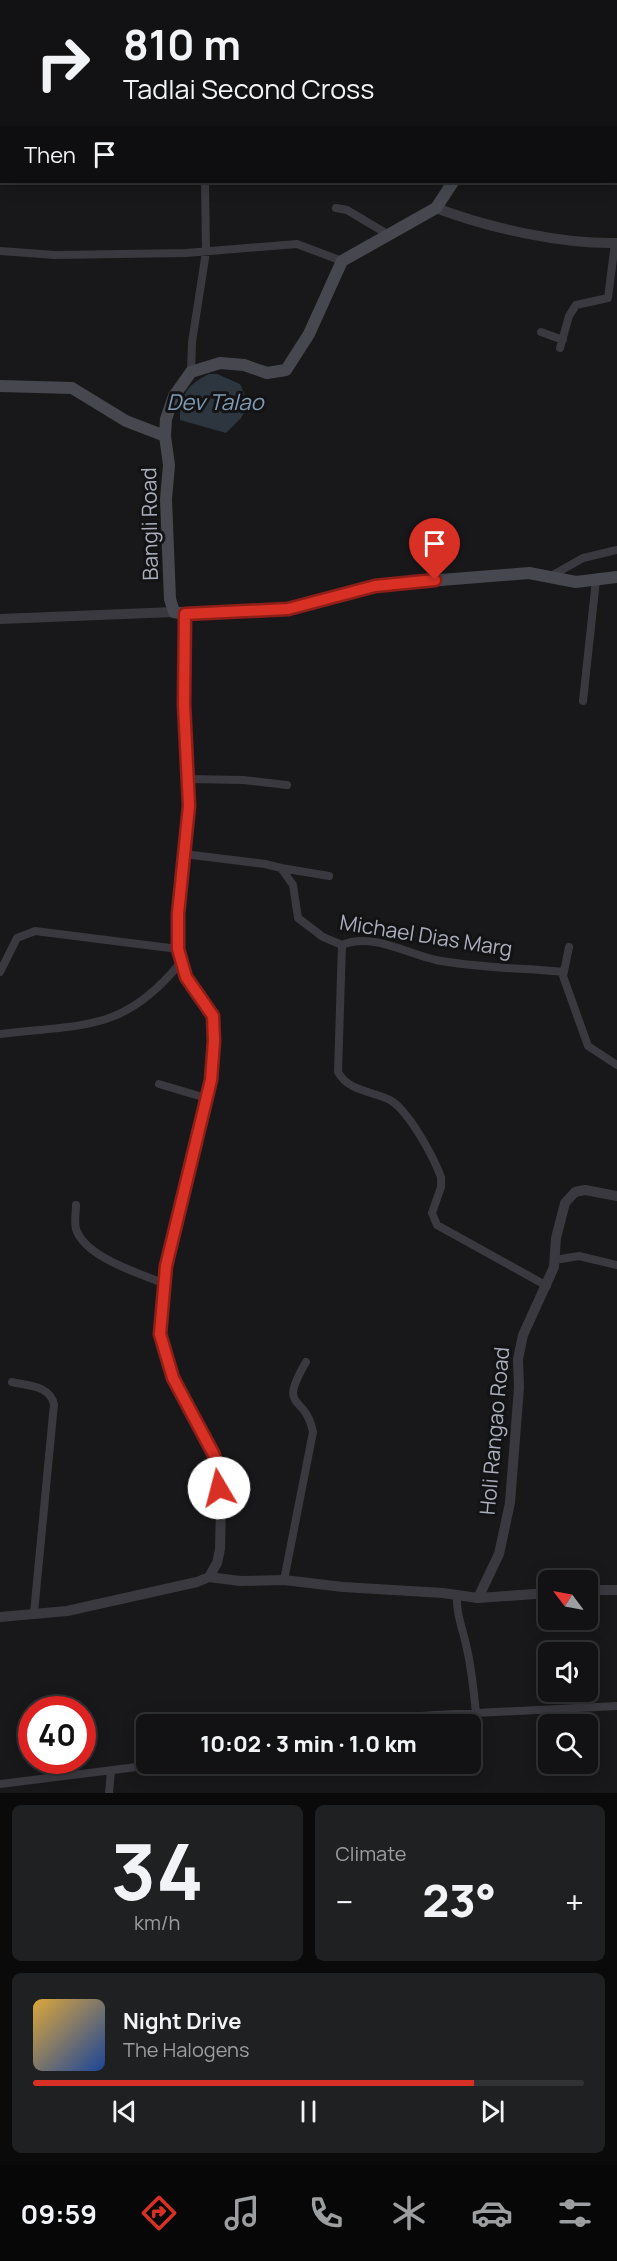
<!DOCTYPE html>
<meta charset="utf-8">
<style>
:root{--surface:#121214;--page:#1f2022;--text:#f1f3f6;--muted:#9c9ea0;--line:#313234;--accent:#d93025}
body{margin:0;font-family:Manrope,sans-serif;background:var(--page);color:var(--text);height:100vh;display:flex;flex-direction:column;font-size:22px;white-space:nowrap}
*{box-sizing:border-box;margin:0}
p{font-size:20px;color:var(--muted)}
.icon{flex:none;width:33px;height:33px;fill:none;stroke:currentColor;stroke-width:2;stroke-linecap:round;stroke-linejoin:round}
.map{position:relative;height:1793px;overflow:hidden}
.sheet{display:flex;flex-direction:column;gap:12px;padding:12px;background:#0a0a0b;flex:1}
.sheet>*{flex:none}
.hud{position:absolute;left:0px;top:0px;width:618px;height:183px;box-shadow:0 3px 15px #0003,0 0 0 2px var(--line);background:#121214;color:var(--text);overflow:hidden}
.needle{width:39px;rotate:302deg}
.controls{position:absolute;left:538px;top:1570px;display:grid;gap:12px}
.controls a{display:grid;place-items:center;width:60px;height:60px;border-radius:9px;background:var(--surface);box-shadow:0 3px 15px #0003,0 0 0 2px var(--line);font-size:30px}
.speed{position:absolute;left:18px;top:1696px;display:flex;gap:12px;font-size:30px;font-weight:700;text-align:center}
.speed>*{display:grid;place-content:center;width:78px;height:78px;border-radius:50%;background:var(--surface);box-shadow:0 3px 15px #0003,0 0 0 2px var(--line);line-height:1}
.speed .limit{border:9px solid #d22;background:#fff;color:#111}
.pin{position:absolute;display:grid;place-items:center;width:51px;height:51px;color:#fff;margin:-62px -26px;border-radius:50% 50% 50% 0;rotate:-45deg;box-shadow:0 0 6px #0007}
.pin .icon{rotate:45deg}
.me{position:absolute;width:66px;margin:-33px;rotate:352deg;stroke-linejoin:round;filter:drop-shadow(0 0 4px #0008)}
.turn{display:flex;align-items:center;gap:21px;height:126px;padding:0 24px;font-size:27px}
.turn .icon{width:78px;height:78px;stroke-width:2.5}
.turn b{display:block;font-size:42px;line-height:51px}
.then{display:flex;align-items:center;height:57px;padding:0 24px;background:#0003;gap:12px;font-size:22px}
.big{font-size:45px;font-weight:800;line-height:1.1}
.sheet .tile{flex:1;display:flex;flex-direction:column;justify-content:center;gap:9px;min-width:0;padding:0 21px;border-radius:9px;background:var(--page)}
.sheet .dial{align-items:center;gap:0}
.dial b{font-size:78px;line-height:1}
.song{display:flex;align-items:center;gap:18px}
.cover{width:72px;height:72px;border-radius:9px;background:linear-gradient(135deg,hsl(40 70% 55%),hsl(220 70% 35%))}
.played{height:6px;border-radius:3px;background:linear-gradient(90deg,var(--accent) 80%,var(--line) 80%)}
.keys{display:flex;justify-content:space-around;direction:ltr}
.heat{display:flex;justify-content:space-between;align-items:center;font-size:33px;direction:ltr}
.sheet .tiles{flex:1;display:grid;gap:12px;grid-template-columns:1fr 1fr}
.tile:last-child{grid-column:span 2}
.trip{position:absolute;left:136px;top:1714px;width:345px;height:60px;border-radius:9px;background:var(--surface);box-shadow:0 3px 15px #0003,0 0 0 2px var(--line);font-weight:800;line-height:60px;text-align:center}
.tab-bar{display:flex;height:96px;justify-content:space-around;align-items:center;background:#070708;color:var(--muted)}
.tab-bar .icon{width:42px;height:42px}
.tab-bar .on{color:var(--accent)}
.tab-bar b{font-size:27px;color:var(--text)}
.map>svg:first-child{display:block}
.water{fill:#2d363e}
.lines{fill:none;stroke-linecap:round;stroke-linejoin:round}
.minor{stroke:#39393f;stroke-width:8}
.tertiary{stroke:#39393f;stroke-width:10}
.secondary{stroke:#47484f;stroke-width:12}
.route-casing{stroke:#8d1f18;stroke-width:15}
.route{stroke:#d93025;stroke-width:10}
.labels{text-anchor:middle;stroke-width:6;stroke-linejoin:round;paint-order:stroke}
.street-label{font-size:21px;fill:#aaaeba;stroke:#131315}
.water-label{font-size:22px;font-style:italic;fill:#809bb5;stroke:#131315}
</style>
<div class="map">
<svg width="617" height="1793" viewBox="0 0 617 1793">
<rect width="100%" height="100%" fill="#18181a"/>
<path class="water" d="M 209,374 L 217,374 L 240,384 L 249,404 L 241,418 L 226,433 L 180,420 C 179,396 188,384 209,374 Z"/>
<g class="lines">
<path class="minor" d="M 182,0 L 182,2
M 616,87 L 617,87
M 336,208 L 347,210 L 389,235
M 0,251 L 55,255 L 186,253 L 297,244 L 342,261
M 541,332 L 563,340
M 560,348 L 569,316 L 576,305 L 608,298 L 615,243
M 191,372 L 192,342 L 206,252 L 205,182
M 551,576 L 583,558 L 617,550
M 583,701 L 596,580
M 189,779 L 243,780 L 287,785
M 184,854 L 265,864 L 281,868 L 293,885 L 298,918 L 323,937 L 342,945 C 372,932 407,954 436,960 C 477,968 522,968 564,972
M 281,868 L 329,876
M 342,945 L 338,1072 C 348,1091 372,1091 390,1100 C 409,1111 433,1156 441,1177 L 441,1187 L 432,1213 L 437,1225 L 547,1286
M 569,947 L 563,976 L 588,1046 L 617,1065
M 0,972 L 17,938 L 35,931 L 178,949
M 0,1034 C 82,1024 124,1033 181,962
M 159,1084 L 206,1098
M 76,1205 C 76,1212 74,1222 76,1229 C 85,1257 138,1273 163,1283
M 555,1260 L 579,1256 L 617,1265
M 12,1382 C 28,1386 49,1385 54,1404 L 34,1613
M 284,1580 L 313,1432 C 305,1392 277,1412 306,1362
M 457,1595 C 456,1615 463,1629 467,1649 C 472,1671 474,1692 476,1714
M 382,1725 L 406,1717 L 435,1715 L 617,1706
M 0,1784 L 161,1764
M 109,1793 L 111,1771"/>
<path class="tertiary" d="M 436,208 C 489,228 560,244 617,243
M 0,619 L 174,612
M 209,1577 L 240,1581 L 284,1580 L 343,1587 L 443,1593 L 478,1598 L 549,1593
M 588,1590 L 617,1590
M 478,1598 L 499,1554 L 510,1503 L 519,1387 L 518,1359 L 523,1335 L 554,1267 L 556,1238 L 565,1203 L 575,1192 L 585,1190 L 617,1196
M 0,1617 L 67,1611 L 197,1582 L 209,1577 L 217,1563 L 220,1549 L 221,1503 L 214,1455 L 173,1379 L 160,1334 L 166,1266 L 211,1080 L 214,1041 L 213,1016 L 186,977 L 178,949 L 178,914 L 189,806 L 184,704 L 185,614"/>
<path class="secondary" d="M 468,0 L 468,2
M 453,182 L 436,208 L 342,261 L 309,334 L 286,370 L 267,373 L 244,365 L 220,363 L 191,372 L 174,396 L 166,419 L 165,436 L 169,465 L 166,499 L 170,599 L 174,612 L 185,614 L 288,609 L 375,587 L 403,583 L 529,573 L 576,582 L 617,577
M 0,386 L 72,388 L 126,421 L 165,436"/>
</g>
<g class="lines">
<defs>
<path id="route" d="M 219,1488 L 214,1455 L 173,1378 L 160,1334 L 166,1266 L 211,1080 L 214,1041 L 213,1016 L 186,977 L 178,949 L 178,914 L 189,806 L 184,704 L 185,614 L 288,609 L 375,586 L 435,580"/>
</defs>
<use href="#route" class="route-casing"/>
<use href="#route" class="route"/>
</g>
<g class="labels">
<g class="street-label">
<text transform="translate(150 524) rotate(-91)" y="7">Bangli Road</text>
<text transform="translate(426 936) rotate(9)" y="7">Michael Dias Marg</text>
<text transform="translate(495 1431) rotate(-85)" y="7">Holi Rangao Road</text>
</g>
<g class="water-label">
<text x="215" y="410">Dev Talao</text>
</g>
</g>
</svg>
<div class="controls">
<a><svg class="needle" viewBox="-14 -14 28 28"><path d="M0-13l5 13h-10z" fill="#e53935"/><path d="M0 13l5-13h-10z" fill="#9c9ea0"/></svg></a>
<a><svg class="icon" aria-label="sound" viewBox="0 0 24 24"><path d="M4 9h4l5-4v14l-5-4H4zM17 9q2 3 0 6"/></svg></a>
<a><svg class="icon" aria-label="search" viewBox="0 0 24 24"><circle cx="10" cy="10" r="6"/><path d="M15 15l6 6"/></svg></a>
</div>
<div class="speed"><div class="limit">40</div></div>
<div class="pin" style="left:435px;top:580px;background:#d93025"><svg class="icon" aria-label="arrive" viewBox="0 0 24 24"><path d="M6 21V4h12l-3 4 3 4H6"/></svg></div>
<svg class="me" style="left:219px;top:1488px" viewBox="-20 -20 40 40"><circle r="19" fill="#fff"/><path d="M0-13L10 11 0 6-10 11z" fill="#d93025"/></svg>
<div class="trip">10:02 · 3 min · 1.0 km</div>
<div class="hud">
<div class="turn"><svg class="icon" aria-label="right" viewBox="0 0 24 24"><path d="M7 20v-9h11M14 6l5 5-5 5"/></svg><div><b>810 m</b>Tadlai Second Cross</div></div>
<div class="then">Then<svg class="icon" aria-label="arrive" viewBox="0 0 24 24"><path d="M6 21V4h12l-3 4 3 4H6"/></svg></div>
</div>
</div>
<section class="sheet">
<div class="tiles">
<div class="tile dial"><b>34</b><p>km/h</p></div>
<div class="tile"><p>Climate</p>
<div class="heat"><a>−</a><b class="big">23°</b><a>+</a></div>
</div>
<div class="tile">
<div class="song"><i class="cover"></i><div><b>Night Drive</b><p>The Halogens</p></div></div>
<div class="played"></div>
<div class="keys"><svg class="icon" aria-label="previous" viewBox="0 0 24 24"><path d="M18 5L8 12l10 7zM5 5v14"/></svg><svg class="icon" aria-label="pause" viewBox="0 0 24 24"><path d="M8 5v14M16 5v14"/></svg><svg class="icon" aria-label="next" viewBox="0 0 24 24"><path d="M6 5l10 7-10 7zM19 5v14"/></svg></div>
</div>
</div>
</section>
<nav class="tab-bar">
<b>09:59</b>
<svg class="icon on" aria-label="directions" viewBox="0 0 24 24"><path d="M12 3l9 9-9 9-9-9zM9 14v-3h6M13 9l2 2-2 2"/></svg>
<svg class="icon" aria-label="music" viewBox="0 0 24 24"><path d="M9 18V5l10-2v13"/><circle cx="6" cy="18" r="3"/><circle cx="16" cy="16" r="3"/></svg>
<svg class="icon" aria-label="phone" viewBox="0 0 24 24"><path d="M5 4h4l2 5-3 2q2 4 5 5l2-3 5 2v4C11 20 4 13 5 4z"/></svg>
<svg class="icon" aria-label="climate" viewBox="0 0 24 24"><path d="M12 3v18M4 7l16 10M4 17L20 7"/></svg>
<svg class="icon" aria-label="car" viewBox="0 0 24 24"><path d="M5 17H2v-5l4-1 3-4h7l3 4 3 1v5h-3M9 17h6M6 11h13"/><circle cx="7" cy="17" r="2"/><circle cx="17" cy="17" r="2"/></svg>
<svg class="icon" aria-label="filters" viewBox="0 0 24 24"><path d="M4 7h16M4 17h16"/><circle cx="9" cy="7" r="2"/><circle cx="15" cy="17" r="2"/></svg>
</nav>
